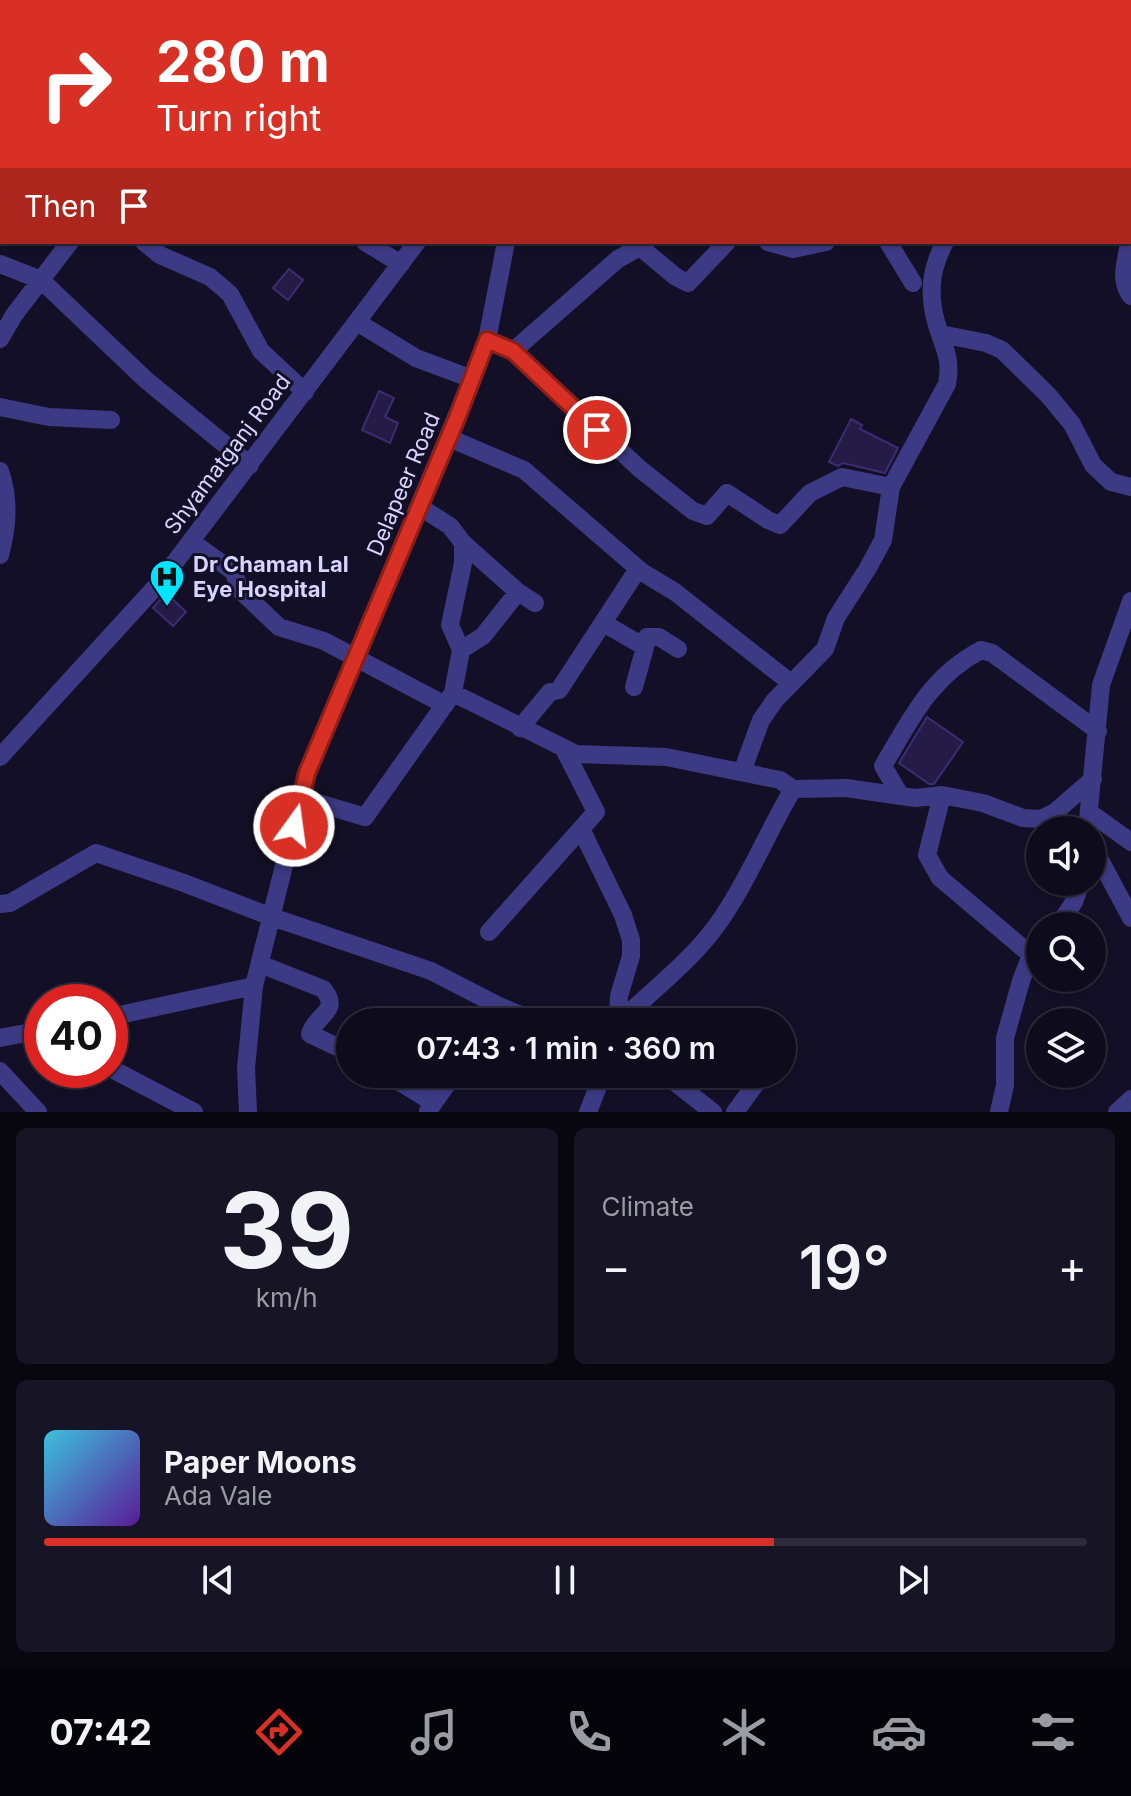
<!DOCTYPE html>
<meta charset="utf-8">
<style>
:root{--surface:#0e0b1c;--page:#171425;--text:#f1f3f6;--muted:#9b9ba3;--line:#2e2b3b;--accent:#d93025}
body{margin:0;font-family:Inter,sans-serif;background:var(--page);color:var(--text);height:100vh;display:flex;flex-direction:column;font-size:30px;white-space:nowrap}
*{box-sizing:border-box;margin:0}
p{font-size:26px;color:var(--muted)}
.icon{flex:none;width:44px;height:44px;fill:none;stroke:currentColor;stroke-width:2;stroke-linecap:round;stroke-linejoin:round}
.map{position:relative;height:1112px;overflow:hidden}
.sheet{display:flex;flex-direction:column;gap:16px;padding:16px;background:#08060f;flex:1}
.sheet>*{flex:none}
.top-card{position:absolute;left:0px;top:0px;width:1132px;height:244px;box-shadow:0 2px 6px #0004,0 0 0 2px var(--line);background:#d93025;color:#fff;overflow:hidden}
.buttons{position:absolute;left:1026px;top:816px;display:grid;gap:16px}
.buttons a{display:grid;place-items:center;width:80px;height:80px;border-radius:50%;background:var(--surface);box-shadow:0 2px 6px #0004,0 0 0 2px var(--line);font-size:40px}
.speed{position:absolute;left:24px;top:984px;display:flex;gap:16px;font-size:40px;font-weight:700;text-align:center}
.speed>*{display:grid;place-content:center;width:104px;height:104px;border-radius:50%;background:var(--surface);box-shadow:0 2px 6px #0004,0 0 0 2px var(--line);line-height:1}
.speed .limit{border:12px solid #d22;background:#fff;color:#111}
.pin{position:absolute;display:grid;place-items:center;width:68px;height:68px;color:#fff;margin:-34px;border:4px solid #fff;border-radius:50%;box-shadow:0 2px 8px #0007}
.me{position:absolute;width:88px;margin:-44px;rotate:14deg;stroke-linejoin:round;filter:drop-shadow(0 0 6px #0008)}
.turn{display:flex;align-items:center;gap:28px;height:168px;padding:0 24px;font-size:36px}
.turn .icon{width:104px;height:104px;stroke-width:2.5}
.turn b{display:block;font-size:56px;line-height:68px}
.then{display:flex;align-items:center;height:76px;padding:0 24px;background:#0003;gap:16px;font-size:30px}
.big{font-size:60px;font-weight:600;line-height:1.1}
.sheet .widget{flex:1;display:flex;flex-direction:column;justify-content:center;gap:12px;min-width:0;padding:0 28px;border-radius:12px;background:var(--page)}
.sheet .dial{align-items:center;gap:0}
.dial b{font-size:104px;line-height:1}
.song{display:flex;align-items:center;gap:24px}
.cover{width:96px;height:96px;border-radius:12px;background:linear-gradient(135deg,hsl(190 70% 55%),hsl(270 70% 35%))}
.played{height:8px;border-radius:4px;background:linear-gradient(90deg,var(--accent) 70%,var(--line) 70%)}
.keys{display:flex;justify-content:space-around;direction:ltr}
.heat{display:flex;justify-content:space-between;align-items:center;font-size:44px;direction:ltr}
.sheet .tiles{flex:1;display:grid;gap:16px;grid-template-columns:1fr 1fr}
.widget:last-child{grid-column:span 2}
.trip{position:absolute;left:336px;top:1008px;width:460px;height:80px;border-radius:40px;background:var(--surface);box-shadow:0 2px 6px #0004,0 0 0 2px var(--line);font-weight:600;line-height:80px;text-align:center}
.dock{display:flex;height:128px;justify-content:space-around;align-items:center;background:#06040b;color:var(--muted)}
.dock .icon{width:56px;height:56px}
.dock .on{color:var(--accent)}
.dock b{font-size:36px;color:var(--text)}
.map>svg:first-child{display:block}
.building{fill:#241b47;stroke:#3b2d73;stroke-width:2}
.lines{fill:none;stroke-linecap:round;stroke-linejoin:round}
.minor{stroke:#3d3a85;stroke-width:18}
.highway{stroke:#ff4fa3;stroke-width:24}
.route-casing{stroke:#8d1f18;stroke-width:20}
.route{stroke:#d93025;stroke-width:14}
.labels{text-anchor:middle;stroke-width:6;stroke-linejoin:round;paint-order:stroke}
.street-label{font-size:22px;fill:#d9d4ff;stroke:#130f26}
.poi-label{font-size:22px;font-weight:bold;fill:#d9d4ff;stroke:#130f26;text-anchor:start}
</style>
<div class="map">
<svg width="1131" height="1112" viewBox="0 0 1131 1112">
<rect width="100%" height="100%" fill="#130f26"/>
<path class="building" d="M 289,269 L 303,280 L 288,300 L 273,288 Z
M 379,391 L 394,398 L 385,417 L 398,423 L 390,443 L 362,430 Z
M 851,419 L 862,425 L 860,429 L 898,448 L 885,473 L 843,463 L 838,466 L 829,462 Z
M 166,593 L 186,612 L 173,626 L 153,608 Z
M 927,717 L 963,742 L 934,784 L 929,784 L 899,763 Z"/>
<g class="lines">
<path class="minor" d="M 156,0 L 161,2
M 487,0 L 488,2
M 596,2 L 597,0
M 882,2 L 883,0
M 1105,2 L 1107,0
M 0,127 L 2,129
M 1130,162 L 1131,168
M 1130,186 L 1131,184
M 144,242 L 160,255 L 210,277 L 230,294 L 261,351 L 305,392
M 365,242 L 401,264
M 768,242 L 793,249 L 826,242
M 888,242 L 913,283
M 1129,242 C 1127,261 1118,279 1131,296
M 0,264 L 41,280 L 146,380 L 250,465
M 357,322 L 416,358 L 472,379
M 941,334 L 986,343 L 1002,350 L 1048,395 L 1072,424 L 1093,465 L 1111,482 L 1131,487
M 0,339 L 14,315 L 70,242
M 487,340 L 513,351 L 640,469 L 693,511 L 707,516 L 727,493 L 768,520 L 780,525 L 810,493 L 842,477 L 891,487
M 513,351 L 618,259 L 640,247 L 676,277 L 688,283 L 727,242
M 0,407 L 49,417 L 111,420
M 449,438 L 524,470 L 642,572 L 675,592 L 791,683
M 0,471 C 10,499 8,526 0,555
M 420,507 L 450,526 L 463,543 L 463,563 L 450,625 L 461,650 L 483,636 L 518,592
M 192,542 L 234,572 L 239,589 L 279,627 L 324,641 L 445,705
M 463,543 L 518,592 L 535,603
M 603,623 L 645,647 L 634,687
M 645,647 L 647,637 L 659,637 L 678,649
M 453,693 L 576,754 L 666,757 L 780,780 L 793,789 L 846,788 L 915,798 L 942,795 L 983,803 L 1023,818 L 1041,819 L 1055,812 L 1093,779
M 520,728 L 550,692 L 559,690 L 638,569
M 0,757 L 160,582 L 417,242
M 742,772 L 761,720 L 775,700 L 825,649 L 836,618 L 868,568 L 883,540 L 891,487 L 947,384 C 952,356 943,347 936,322 C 928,292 931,268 945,242
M 900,795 L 883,766 C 911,719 930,677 981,650 L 992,653 L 1098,731
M 942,795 L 927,855 L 940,878 L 1031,955
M 301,798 L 365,817 L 453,693 L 461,650
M 1089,812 L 1131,842
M 581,829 L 623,915 L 631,940 L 631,956 L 619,996 L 618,1022
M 1087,830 L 1101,685 L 1131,601
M 1092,845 L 1131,918
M 0,904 L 10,903 L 96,853 L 184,883 L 272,917 L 431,971 L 499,1006 L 538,1022
M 1058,926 L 1074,902 L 1081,882
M 489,932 L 596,812 L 565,751
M 260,964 L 323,989 C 342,1011 315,1015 310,1034 L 350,1053
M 110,1017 L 254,986
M 620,1022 C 652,990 691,961 717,925 C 747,883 767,833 793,789
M 0,1038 L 42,1030
M 110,1068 L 194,1112
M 0,1071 L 38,1112
M 387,1074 L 434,1103
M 658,1074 L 673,1081 L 713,1112
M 428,1111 L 454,1074
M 248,1112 L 246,1068 L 254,986 L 307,773 L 472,379 L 487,340 L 506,242
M 588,1112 L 603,1074
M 735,1112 L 763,1074
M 999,1112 L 1005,1085 L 1005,1038 L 1021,981 L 1031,955 L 1040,944
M 1117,1112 L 1131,1099"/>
<path class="highway" d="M 793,0 L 799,2
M 1130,114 L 1131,115"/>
</g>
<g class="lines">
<defs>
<path id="route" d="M 294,826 L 307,773 L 457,418 L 487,340 L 513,351 L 597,430"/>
</defs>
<use href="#route" class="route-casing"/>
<use href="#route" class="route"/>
</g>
<defs>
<symbol id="hospital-pin" viewBox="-11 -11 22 30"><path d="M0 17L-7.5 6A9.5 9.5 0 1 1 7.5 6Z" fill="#00e5ff" stroke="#130f26"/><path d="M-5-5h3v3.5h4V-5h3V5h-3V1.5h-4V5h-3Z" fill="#111"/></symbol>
</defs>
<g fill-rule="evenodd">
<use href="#hospital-pin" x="147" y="557" width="40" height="54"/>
</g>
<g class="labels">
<g class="street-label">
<text transform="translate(227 454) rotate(-53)" y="8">Shyamatganj Road</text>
<text transform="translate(403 484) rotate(-67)" y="8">Delapeer Road</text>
</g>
<g class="poi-label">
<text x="193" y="572">Dr Chaman Lal<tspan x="193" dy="25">Eye Hospital</tspan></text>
</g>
</g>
</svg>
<div class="buttons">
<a><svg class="icon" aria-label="sound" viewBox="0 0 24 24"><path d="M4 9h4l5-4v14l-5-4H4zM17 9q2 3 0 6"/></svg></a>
<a><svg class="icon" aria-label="search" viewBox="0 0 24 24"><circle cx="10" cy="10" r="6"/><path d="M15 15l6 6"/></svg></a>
<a><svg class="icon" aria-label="layers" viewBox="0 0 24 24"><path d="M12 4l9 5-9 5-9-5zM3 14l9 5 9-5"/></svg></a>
</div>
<div class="speed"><div class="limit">40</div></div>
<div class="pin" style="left:597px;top:430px;background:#d93025"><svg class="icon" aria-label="arrive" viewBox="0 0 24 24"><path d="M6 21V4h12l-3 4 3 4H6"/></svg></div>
<svg class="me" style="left:294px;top:826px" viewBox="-20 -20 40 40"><circle r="17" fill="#d93025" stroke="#fff" stroke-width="3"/><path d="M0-11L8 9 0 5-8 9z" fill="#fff"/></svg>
<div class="trip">07:43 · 1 min · 360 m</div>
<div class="top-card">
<div class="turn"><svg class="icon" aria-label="right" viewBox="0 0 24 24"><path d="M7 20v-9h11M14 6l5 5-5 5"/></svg><div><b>280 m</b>Turn right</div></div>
<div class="then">Then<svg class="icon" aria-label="arrive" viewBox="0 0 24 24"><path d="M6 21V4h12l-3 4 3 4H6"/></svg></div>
</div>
</div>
<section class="sheet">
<div class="tiles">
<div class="widget dial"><b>39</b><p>km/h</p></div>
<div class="widget"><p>Climate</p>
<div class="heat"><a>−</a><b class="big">19°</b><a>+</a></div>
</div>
<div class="widget">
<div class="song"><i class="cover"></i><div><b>Paper Moons</b><p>Ada Vale</p></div></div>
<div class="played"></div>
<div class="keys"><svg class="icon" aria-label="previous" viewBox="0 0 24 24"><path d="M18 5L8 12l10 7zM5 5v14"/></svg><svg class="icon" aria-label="pause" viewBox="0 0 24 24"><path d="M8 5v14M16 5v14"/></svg><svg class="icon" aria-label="next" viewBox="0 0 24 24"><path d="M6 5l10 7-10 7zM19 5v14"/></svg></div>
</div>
</div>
</section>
<nav class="dock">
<b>07:42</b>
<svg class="icon on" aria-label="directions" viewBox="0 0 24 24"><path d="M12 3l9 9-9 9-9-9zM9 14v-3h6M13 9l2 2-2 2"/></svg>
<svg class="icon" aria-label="music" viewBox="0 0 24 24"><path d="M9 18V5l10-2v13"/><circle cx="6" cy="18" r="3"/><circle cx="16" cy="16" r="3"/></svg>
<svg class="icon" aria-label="phone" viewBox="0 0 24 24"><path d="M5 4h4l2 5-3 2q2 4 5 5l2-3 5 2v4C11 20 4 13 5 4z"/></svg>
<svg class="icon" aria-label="climate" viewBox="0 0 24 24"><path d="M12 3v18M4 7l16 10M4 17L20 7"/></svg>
<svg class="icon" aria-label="car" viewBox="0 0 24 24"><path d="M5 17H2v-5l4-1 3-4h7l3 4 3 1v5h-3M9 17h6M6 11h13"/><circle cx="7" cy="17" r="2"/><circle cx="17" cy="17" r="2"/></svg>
<svg class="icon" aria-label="filters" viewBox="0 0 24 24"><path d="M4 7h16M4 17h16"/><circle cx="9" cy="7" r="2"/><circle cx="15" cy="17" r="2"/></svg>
</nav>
